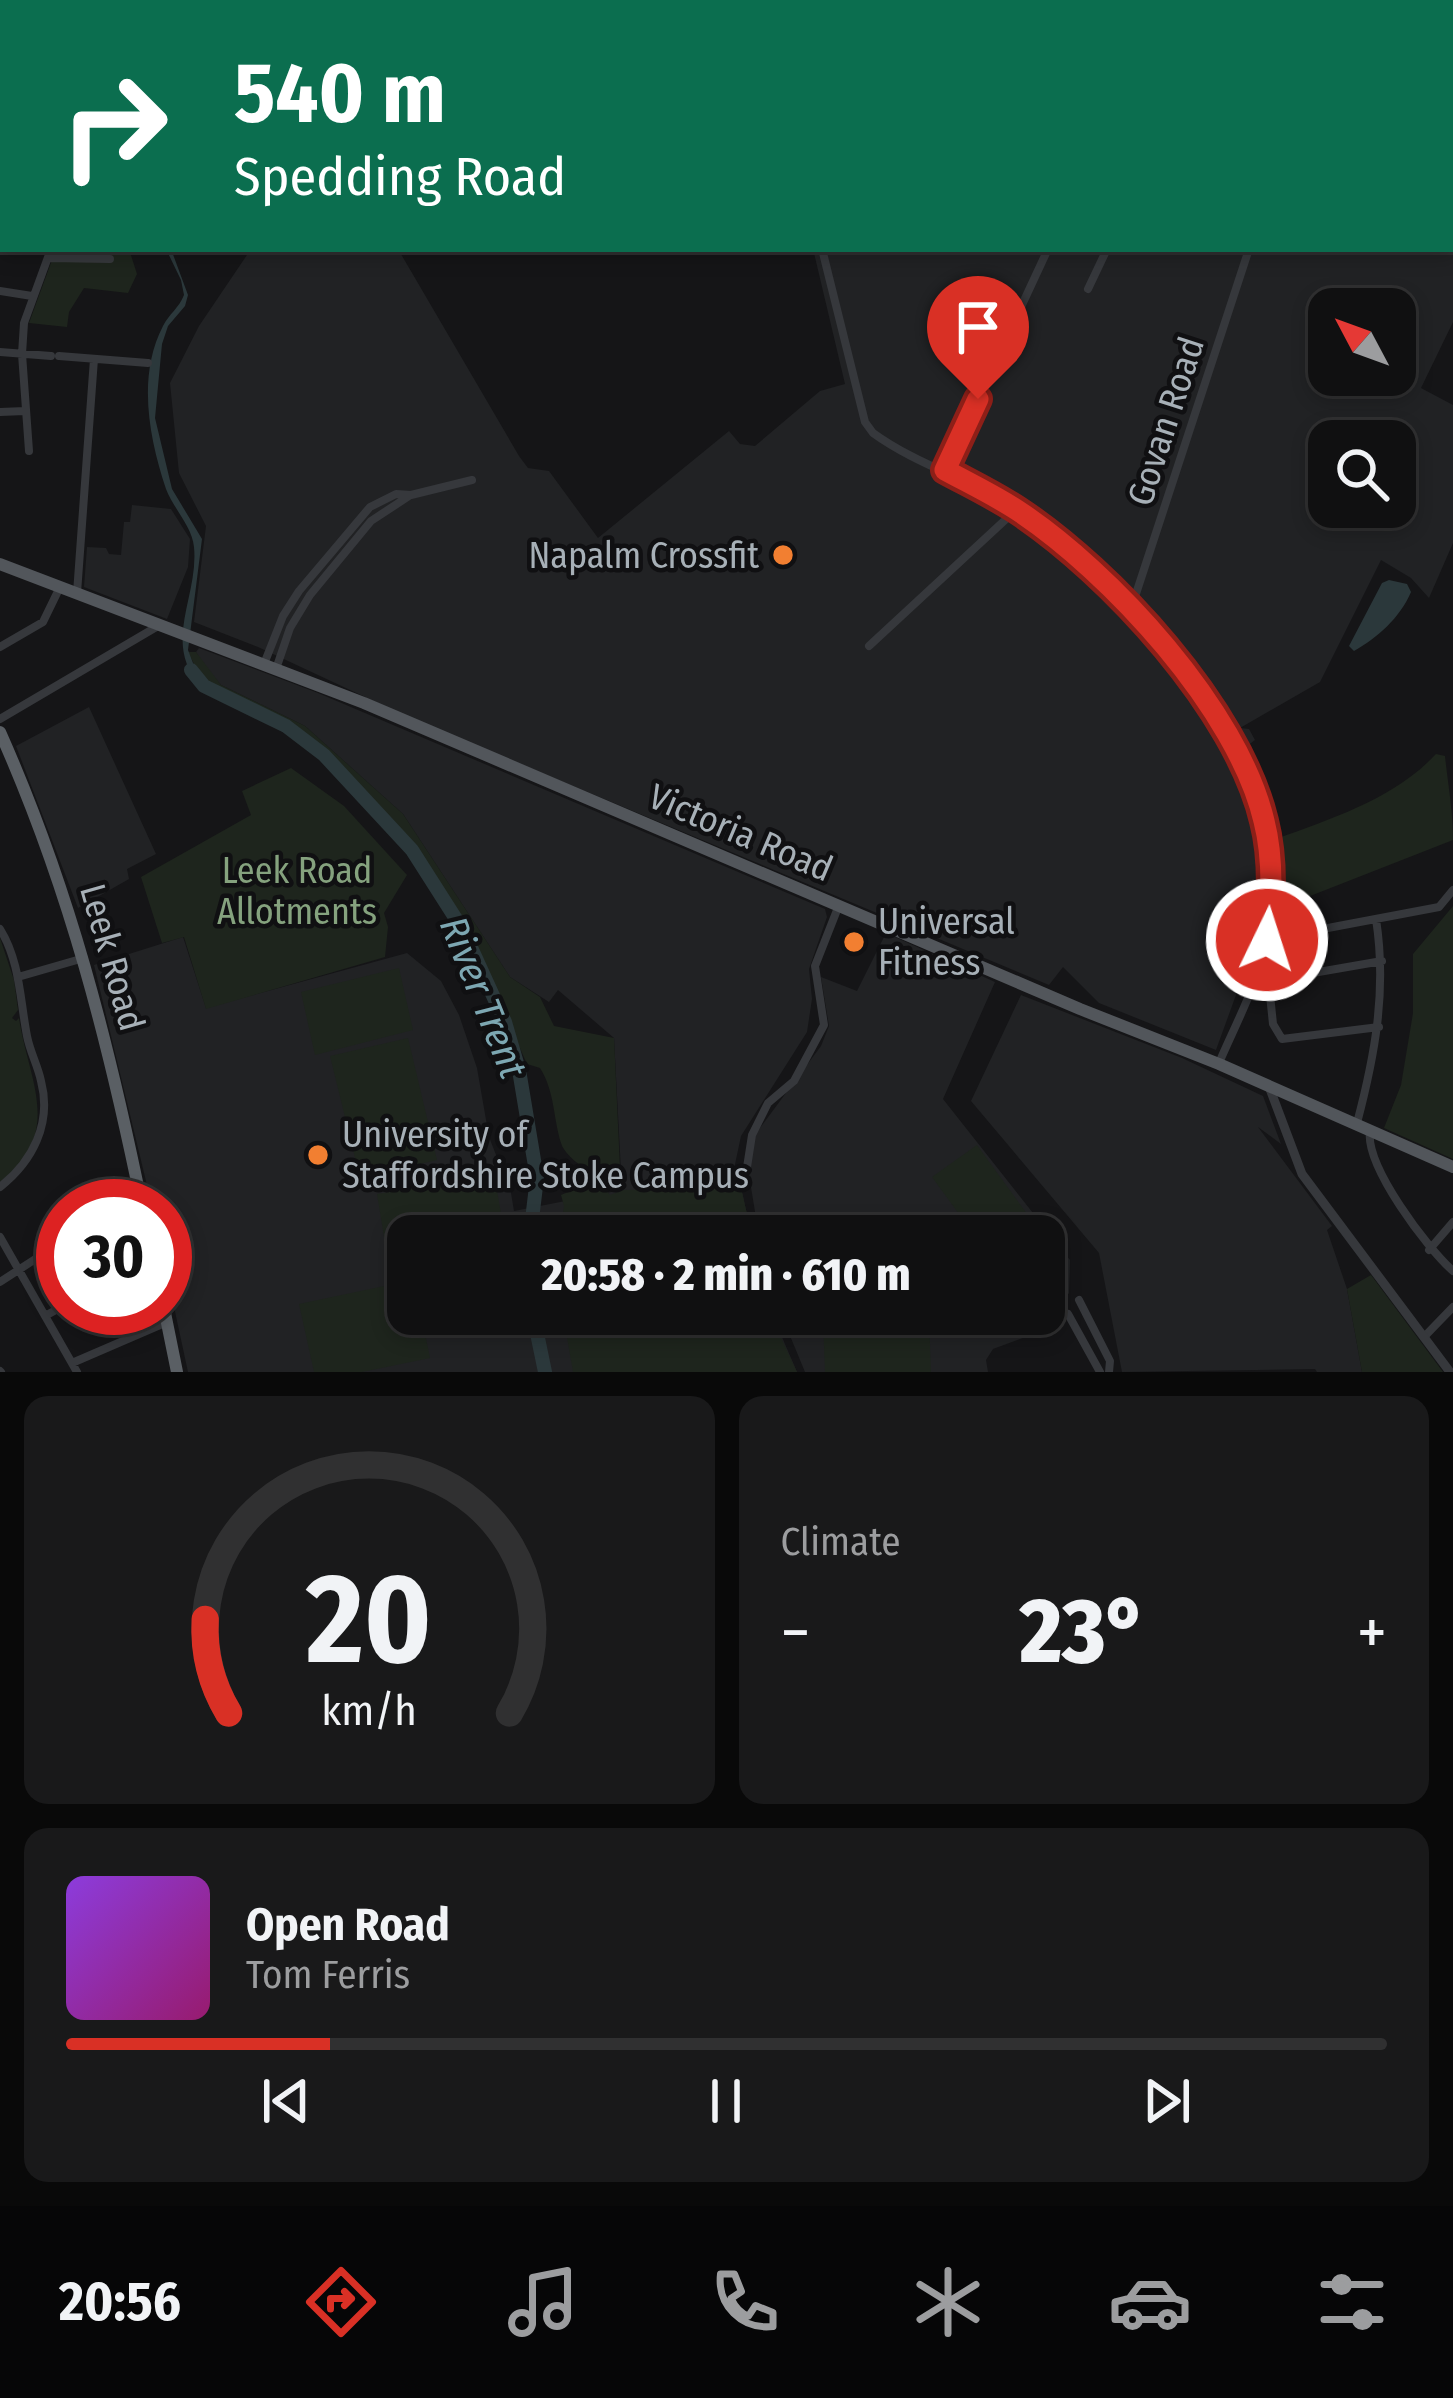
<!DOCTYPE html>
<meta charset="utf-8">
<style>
:root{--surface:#101011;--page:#19191a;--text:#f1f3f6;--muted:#9c9d9f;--line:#303031;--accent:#d93025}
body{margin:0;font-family:"Fira Sans Condensed",sans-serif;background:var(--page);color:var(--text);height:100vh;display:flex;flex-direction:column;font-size:45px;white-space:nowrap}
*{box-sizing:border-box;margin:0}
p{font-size:39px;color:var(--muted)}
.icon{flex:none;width:66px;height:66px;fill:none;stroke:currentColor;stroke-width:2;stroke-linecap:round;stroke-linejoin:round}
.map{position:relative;height:1372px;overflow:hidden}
.sheet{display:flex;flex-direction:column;gap:24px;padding:24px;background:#090909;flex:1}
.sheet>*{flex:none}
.top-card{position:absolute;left:0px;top:0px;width:1455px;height:252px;box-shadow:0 6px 18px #0003,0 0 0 3px var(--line);background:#0b6e4f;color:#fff;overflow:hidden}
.needle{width:78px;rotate:311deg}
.fabs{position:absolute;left:1308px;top:288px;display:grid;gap:24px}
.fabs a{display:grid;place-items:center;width:108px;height:108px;border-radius:24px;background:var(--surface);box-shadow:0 6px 18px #0003,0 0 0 3px var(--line);font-size:60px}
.speed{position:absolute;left:36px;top:1179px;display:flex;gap:24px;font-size:60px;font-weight:700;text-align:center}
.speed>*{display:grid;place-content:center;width:156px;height:156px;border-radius:50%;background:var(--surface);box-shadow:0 6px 18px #0003,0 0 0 3px var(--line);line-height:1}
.speed .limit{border:18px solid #d22;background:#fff;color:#111}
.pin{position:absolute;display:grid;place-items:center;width:102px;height:102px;color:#fff;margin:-123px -51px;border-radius:50% 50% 50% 0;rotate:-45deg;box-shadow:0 0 12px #0007}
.pin .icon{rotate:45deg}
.me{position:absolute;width:132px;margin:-66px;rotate:4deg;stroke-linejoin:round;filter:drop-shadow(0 0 9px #0008)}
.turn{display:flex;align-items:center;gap:42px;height:252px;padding:0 36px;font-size:54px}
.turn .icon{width:156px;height:156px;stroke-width:2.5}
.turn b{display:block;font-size:84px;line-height:102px}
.big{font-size:90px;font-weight:800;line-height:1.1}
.sheet .card{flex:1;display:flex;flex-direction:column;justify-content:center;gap:18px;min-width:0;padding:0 42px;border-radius:24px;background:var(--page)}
.sheet .dial{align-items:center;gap:0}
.dial svg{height:312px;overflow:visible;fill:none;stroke:var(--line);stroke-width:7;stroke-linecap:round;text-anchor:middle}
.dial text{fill:var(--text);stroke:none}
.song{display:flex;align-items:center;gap:36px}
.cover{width:144px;height:144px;border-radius:18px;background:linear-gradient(135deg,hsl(270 70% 55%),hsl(320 70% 35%))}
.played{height:12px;border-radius:6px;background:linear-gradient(90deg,var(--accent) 20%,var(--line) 20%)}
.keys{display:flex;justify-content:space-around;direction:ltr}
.heat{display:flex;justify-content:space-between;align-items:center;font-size:66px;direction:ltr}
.sheet .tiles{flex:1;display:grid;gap:24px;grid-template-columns:1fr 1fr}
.card:last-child{grid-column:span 2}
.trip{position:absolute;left:387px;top:1215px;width:678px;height:120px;border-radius:24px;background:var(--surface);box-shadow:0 6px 18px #0003,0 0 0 3px var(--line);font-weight:800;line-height:120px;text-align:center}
.dock{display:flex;height:192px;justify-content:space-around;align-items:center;background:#060607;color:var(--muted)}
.dock .icon{width:84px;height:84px}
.dock .current{color:var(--accent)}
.dock b{font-size:54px;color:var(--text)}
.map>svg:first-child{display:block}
.built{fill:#212224;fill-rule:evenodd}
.green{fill:#1e251d}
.water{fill:#2b383b}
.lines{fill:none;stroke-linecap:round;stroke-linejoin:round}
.river{stroke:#2b383b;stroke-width:14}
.minor{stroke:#36383c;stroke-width:8}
.tertiary{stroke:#36383c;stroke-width:9}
.primary{stroke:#52565b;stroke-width:12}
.trunk{stroke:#5a5f64;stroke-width:12}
.route-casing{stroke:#8d1f18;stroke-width:30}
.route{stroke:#d93025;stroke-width:21}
.poi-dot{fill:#f27f31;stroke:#101012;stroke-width:4.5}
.labels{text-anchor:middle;stroke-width:9;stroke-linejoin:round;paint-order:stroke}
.street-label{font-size:36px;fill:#a7b0b7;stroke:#101012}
.poi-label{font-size:36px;fill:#a7b0b7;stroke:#101012;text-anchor:start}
.park-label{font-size:36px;fill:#85a27e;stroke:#101012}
.water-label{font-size:39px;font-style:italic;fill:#7da7b2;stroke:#101012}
</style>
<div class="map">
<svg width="1453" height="1372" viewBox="0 0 1453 1372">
<rect width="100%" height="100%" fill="#151517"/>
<path class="built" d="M 1453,200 L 1453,322 L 1421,388 L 1453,405 L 1453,543 L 1429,598 L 1411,578 L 1381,560 L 1320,682 L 1240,728 L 1249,729 L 1255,740 L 1247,746 L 1269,802 L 1278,850 L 1261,856 L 1256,940 L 1216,1050 L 1099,1003 L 1063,967 L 1049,985 L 408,717 L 258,647 L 194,622 L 206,526 L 179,473 L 170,383 L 199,326 L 251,249 L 398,249 L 519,456 L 528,468 L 549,471 L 598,538 L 729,431 L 740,444 L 755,446 L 820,391 L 845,384 L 814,253 L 810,249 L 1452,249 ZM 1329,309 L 1395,309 L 1395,375 L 1329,375 ZM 1329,441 L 1395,441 L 1395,507 L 1329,507 Z
M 132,505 L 171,509 L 190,539 L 188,567 L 167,619 L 84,587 L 87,547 L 106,548 L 109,554 L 121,555 L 124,522 L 130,522 Z
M 199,648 L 318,693 L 825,909 L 827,917 L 809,969 L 812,999 L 807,1032 L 741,1136 L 730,1188 L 677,1189 L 742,1192 L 752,1236 L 408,1236 L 408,1314 L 772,1314 L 797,1372 L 188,1372 L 165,1265 L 165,1206 L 152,1206 L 94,965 L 183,937 L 206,1008 L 407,953 L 441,981 L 459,1015 L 477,1068 L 489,1137 L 511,1193 L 514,1211 L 622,1190 L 614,1038 L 558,990 L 549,1002 L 510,977 L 403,814 L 305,726 L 221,685 L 205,667 L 196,652 Z
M 89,707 L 156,854 L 127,869 L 129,879 L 78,908 L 16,746 Z
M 886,933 L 995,982 L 943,1099 L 1070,1260 L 1069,1293 L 1052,1317 L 1055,1326 L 993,1349 L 986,1360 L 988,1372 L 805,1372 L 781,1314 L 1044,1314 L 1044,1236 L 759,1236 L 748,1169 L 754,1136 L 821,1046 L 829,1026 L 821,977 L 857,991 Z
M 1021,995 L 1182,1058 L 1263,1096 L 1281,1144 L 1258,1127 L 1332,1226 L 1327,1230 L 1347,1289 L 1362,1372 L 1317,1372 L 1315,1369 L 1122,1372 L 1099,1253 L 971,1101 Z"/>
<path class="green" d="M 56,249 L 129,249 L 137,274 L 128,293 L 84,288 L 69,312 L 67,327 L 29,323 Z
M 188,652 L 196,652 L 221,685 L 305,726 L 403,814 L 510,977 L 540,997 L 554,1026 L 614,1038 L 621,1189 C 605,1182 566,1161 561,1143 C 553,1117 555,1092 540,1068 L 527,1064 L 465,925 L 413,845 L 315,744 L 286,722 L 201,678 Z
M 1436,754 L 1445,756 C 1448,785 1453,810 1453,840 L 1277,909 L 1276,839 C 1333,818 1394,799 1436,754 Z
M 291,768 L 344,806 L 407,875 L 384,913 L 388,927 L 385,957 L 206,1009 L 184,937 L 162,943 L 141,877 L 251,815 L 242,791 Z
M 1453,906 L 1453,1159 L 1384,1128 L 1401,1085 L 1413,1013 L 1413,954 Z
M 0,938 L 14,980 L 18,1010 L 12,1018 L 16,1021 L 19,1018 C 28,1080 65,1132 0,1182 Z
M 399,968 L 413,1030 L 315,1055 L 301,992 Z
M 408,1038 L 437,1160 L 360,1178 L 330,1056 Z
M 977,1145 L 1035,1225 L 1021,1236 L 975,1236 L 932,1177 Z
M 494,1174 L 505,1236 L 408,1236 L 408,1258 L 388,1261 L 377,1194 Z
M 592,1182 L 605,1188 L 610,1195 L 623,1190 L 730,1188 L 742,1192 L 752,1236 L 559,1236 L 564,1206 L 561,1195 Z
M 1371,1275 L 1443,1372 L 1362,1372 L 1347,1289 Z
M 408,1281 L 408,1314 L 421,1314 L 430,1358 L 362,1372 L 314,1372 L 299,1304 Z
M 563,1314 L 770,1314 L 797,1372 L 573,1372 Z
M 929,1315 L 931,1372 L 825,1372 L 823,1320 Z"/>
<path class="water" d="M 166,249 L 171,249 L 188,295 L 185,306 L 168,326 L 162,344 L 155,418 L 172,489 L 202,539 L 188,650 L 203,689 C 160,644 199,598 194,547 C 192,526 173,508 166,489 C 149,438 137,376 163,326 C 169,314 179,308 184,295 L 181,280 Z
M 1389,580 L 1407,584 L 1411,592 C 1400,618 1377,638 1354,651 L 1349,646 L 1382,583 Z"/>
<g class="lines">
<path class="river" d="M 191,670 L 204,686 L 286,726 L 324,755 L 412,850 L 463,930 L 505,1022 L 519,1070 L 537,1178 L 530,1236
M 533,1314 L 545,1372"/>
<path class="minor" d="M 599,0 L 600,3
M 66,3 L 66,0
M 0,87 L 3,89
M 0,228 L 3,228
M 822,249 L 865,422 L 873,433 C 917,465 972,480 1018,510 C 1073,547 1121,597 1163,648 C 1237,739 1287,812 1267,936 C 1260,980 1236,1023 1219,1063
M 50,258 L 110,259
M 1088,289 L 1107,249
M 0,291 L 32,296
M 0,352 L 51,356
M 59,356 L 148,363
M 0,412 L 25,411
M 29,451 L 22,354 L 24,323 L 51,249
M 945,470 L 1048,249
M 77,593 L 94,359
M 1131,609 L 1249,249
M 869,646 L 1017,509
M 0,647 L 43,622 L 59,589
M 264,664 L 283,616 L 299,591 L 370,507 L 396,494 L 411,495 L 472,480
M 276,669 L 290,628 L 310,595 L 371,521 L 409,496
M 0,719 L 158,626
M 0,929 C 20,961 20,1000 27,1036 C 30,1052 38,1066 41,1081 C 52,1123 33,1161 0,1187
M 1275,938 L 1439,907 L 1453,890
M 18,977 L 84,958
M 1379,1027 L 1282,1039 L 1273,1024 L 1270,995 L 1284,978 L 1382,961
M 1357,1123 C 1375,1055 1387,990 1376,919
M 1370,1131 C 1365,1166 1427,1248 1453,1271
M 745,1180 L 752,1135 L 768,1103 L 794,1081 L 824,1025 L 815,966 L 839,905
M 121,1206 L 140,1196
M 0,1237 L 77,1372
M 1429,1250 L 1453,1222
M 0,1282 L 63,1241
M 1079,1300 L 1110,1361 L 1109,1372
M 1068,1314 L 1100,1372
M 45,1316 L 63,1306
M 1424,1337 L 1453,1307
M 72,1363 L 167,1322
M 0,1371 L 1,1372"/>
<path class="tertiary" d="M 1270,1089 L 1302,1174 L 1450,1372"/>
<path class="primary" d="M 0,564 L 364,703 L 1080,1009 L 1219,1064 L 1453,1167"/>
<path class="trunk" d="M 0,732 C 69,887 108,1040 142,1206
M 164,1308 L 177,1372"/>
</g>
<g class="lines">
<defs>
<path id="route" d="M 978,399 L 945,470 C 969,483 994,495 1017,510 C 1111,572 1238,710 1264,821 C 1274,860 1272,901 1267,940"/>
</defs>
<use href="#route" class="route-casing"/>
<use href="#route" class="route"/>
</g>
<g class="poi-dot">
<circle cx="783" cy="555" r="12"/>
<circle cx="854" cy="942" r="12"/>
<circle cx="318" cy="1155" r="12"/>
</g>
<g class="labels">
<g class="street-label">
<text transform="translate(1165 421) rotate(-72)" y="13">Govan Road</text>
<text transform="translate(741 832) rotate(23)" y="13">Victoria Road</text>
<text transform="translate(113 957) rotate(74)" y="13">Leek Road</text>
</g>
<g class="poi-label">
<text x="759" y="568" text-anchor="end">Napalm Crossfit</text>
<text x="878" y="934">Universal<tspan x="878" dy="41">Fitness</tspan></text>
<text x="342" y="1147">University of<tspan x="342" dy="41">Staffordshire Stoke Campus</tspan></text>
</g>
<g class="park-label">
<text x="297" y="883">Leek Road<tspan x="297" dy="41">Allotments</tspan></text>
</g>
<g class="water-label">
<text transform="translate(484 997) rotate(68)" y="14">River Trent</text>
</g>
</g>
</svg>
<div class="fabs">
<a><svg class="needle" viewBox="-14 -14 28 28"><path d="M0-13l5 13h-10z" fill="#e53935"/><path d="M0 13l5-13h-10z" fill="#9c9d9f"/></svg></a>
<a><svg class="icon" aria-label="search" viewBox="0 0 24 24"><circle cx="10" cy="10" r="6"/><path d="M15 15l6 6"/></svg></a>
</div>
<div class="speed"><div class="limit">30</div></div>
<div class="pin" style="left:978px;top:399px;background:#d93025"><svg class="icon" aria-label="arrive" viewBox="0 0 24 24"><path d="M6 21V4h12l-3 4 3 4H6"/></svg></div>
<svg class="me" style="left:1267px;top:940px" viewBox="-20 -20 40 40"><circle r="17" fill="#d93025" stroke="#fff" stroke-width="3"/><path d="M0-11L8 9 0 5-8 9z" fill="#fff"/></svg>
<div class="trip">20:58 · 2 min · 610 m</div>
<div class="top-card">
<div class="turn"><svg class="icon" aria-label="right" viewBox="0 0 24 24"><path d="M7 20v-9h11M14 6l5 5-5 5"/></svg><div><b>540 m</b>Spedding Road</div></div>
</div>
</div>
<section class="sheet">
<div class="tiles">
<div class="card dial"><svg viewBox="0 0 100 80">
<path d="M14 69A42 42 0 1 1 86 69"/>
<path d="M14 69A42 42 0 0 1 8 45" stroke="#d93025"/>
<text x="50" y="56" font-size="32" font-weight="700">20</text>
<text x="50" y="72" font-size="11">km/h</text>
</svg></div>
<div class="card"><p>Climate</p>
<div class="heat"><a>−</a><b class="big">23°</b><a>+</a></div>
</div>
<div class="card">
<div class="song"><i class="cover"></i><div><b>Open Road</b><p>Tom Ferris</p></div></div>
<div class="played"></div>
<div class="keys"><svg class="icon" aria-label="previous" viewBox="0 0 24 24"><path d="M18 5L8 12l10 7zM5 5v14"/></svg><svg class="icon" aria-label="pause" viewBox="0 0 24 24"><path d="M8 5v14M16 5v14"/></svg><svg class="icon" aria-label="next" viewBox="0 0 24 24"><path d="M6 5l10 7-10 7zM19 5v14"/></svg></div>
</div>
</div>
</section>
<nav class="dock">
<b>20:56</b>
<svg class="icon current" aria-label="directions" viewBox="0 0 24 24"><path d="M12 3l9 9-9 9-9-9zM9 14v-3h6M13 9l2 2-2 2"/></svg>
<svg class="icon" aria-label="music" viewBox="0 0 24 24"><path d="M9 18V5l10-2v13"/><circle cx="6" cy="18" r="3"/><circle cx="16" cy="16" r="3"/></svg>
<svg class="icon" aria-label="phone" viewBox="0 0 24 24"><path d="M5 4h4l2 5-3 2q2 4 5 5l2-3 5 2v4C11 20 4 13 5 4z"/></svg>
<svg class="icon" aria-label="climate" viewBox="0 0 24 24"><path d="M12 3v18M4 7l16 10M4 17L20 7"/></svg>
<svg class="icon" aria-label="car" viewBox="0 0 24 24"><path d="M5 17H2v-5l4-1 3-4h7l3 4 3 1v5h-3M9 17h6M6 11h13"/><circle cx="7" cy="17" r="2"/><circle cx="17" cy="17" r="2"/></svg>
<svg class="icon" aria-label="filters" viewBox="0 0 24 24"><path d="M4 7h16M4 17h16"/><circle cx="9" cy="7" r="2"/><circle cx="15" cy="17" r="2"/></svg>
</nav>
